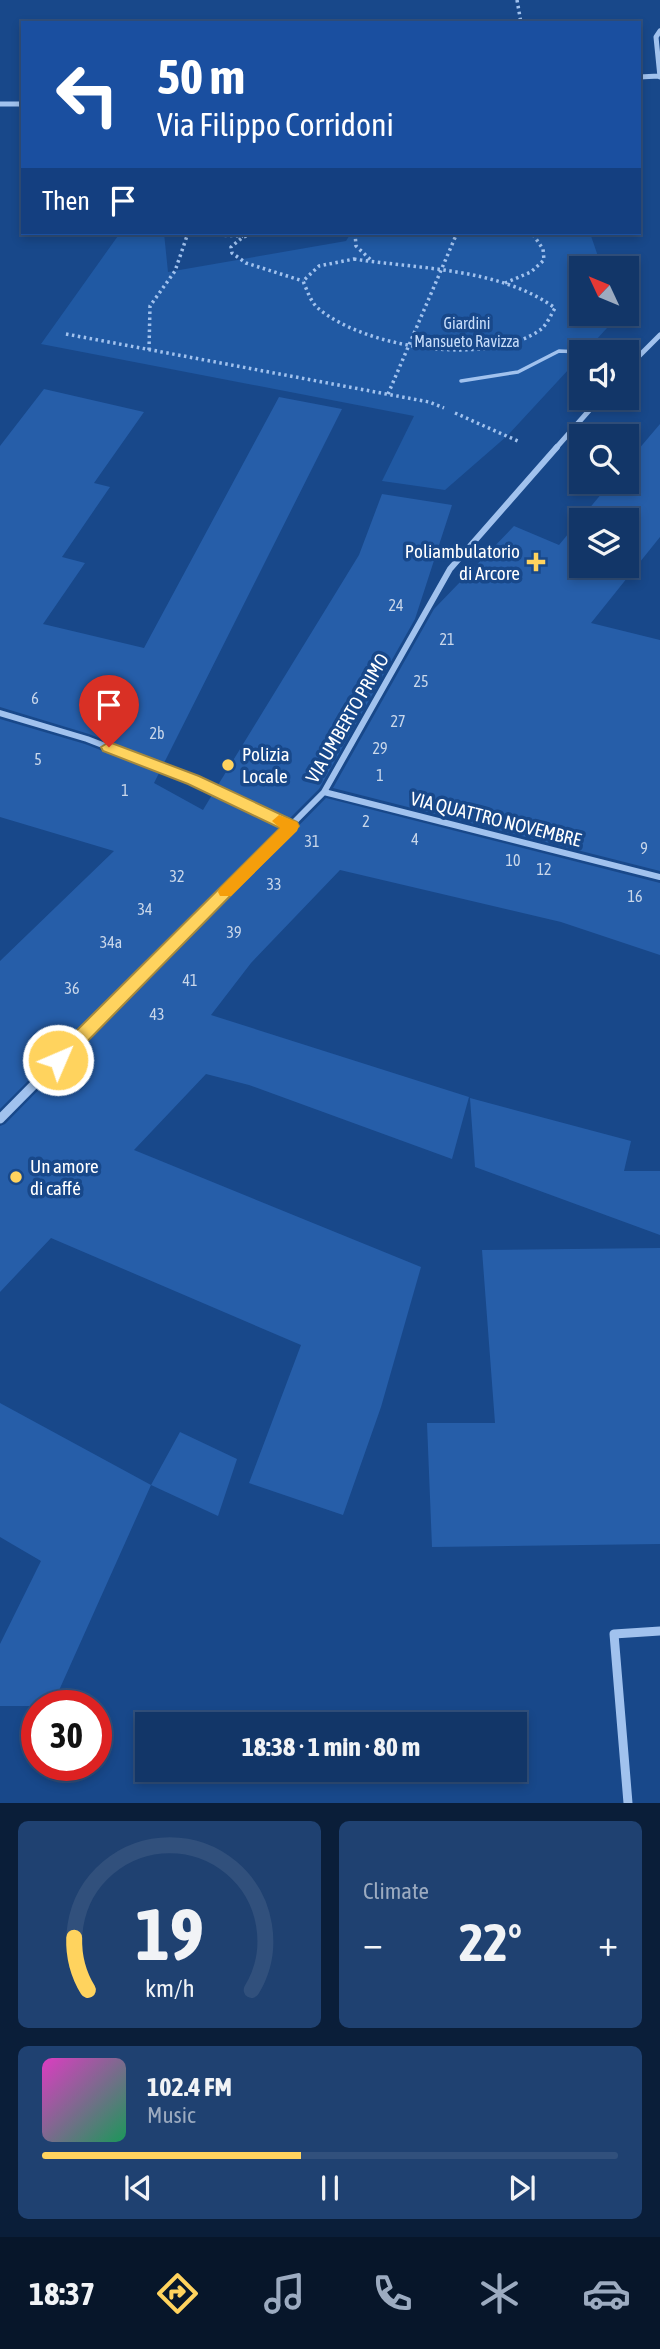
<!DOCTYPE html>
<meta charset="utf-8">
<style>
:root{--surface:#123668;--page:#1f4171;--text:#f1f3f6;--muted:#9cabc0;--line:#31507c;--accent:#ffd35e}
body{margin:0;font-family:"Asap Condensed",sans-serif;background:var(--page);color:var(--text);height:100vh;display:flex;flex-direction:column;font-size:26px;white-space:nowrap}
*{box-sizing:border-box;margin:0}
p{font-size:23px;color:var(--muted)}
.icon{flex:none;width:38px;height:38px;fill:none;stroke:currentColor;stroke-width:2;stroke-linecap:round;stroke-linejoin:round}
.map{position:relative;height:1803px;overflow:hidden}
.details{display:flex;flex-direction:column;gap:18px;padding:18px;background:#0a1e39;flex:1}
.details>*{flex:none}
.hud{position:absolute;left:21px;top:21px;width:620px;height:214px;border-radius:0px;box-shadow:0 4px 10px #0003,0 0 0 2px var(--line);background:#1a4fa0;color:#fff;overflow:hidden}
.needle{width:46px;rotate:314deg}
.fabs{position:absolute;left:569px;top:256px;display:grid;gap:14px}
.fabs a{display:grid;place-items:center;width:70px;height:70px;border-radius:0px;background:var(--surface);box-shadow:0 4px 10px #0003,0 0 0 2px var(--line);font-size:35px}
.speed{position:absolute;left:21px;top:1690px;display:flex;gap:14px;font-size:35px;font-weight:700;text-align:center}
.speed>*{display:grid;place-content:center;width:91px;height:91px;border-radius:50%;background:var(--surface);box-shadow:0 4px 10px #0003,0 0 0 2px var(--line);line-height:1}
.speed .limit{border:10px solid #d22;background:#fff;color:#111}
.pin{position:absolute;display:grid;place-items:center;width:60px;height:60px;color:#fff;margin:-72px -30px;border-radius:50% 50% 50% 0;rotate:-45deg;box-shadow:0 0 7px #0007}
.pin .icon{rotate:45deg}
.me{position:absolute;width:77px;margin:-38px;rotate:45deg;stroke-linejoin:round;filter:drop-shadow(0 0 5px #0008)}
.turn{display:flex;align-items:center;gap:24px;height:147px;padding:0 21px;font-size:32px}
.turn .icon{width:91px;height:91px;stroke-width:2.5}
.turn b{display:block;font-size:49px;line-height:60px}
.then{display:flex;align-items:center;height:66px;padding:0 21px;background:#0003;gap:14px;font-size:26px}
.big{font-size:52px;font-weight:700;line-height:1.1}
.details .card{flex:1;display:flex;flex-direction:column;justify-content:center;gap:10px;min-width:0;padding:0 24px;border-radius:10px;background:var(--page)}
.details .dial{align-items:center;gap:0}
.dial svg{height:182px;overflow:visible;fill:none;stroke:var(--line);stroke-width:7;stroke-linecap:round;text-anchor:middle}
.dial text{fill:var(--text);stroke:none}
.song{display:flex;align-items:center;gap:21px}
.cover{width:84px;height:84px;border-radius:10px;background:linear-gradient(135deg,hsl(310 70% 55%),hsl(150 70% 35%))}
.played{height:7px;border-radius:4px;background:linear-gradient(90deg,var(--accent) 45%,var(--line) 45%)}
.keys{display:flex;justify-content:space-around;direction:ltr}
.heat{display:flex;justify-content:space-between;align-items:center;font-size:38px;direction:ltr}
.details .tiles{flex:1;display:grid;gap:18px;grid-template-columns:1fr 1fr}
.card:last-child{grid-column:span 2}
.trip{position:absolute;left:135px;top:1712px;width:392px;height:70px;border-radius:0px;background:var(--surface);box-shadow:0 4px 10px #0003,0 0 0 2px var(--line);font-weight:700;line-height:70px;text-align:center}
.menu{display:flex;height:112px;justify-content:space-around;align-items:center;background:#07162a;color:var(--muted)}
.menu .icon{width:49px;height:49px}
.menu .current{color:var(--accent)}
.menu b{font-size:32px;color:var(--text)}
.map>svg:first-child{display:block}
.green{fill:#2059a3}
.building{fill:#265ea9;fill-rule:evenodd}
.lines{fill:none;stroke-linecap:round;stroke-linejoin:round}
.path{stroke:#a1c2ee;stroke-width:3.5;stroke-dasharray:2.5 3.5;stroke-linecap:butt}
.service{stroke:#a1c2ee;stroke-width:3.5}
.minor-far2{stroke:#a1c2ee;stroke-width:5}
.minor-far1{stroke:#a1c2ee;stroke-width:6}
.minor{stroke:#a1c2ee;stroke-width:9}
.route{fill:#ffd35e;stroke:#a6893d;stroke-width:2}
.slow{fill:#f59e0b}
.poi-dot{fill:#ffd35e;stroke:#18488a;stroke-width:2.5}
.labels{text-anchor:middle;stroke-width:7;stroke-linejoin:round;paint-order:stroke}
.far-park-label{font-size:16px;fill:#c7ddfa;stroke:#18488a}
.number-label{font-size:16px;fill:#c9d7ea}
.poi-label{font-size:19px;fill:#fff;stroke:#18488a;text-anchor:start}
.street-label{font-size:19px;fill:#fff;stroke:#18488a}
</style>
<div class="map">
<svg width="660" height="1803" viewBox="0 0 660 1803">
<rect width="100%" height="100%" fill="#18488a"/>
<path class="green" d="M 120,233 L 164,233 L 168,272 L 346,241 L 351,233 L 590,233 L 602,268 L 581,268 L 581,313 L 617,313 L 618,316 L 585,352 L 581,352 L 581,356 L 507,436 L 445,490 L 382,481 L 414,416 L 41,344 Z"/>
<path class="building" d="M 44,389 L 144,412 L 94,483 L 110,487 L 62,557 L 85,563 L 43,624 L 144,648 L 279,397 L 342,409 L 164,763 L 89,734 L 0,707 L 0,446 Z
M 660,424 L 660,537 L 591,623 L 660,640 L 660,871 L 333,788 L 434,609 L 514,526 L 559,545 L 612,481 L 626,481 L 626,464 ZM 581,520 L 626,520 L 626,565 L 581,565 Z
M 382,494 L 452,505 L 415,619 L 319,789 L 289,819 L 218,785 L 359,555 Z
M 0,719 L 85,744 L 159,773 L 154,783 L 203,810 L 212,795 L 281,827 L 0,1109 L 0,961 L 114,851 L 0,817 Z
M 326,798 L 660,883 L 660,955 L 561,922 L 340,870 L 251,963 L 211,1015 L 469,1097 L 452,1159 L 249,1085 L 206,1074 L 134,1150 L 421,1267 L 381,1407 L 343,1515 L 249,1483 L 301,1345 L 51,1238 L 0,1292 L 0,1126 L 5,1124 Z
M 470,1098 L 631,1141 L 624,1171 L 660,1171 L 660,1235 L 475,1167 Z
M 660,1248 L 660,1544 L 432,1547 L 427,1423 L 495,1423 L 482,1250 Z
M 0,1403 L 151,1485 L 52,1706 L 0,1706 L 0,1644 L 41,1561 L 0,1537 Z
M 180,1432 L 237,1459 L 218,1516 L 151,1485 Z"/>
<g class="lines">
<path class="path" d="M 517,0 L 521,23
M 258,233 L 243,237 L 231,247 L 232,253 L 246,263 L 303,281
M 355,233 L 356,246 L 373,262
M 188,234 L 243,236
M 354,259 C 419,269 500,268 555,308 C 551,315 546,326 540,330 C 487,367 366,348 319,309 C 311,303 307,290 303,281 L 319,266 Z
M 505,283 L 531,272 L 544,260 L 543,249 L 532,233
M 66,334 L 429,402 L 444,408
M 149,350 L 150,306 L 175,271 L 188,233
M 388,394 L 457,233
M 455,413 L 520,442"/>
<path class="service" d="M 461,381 L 518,372 L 559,351 L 581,352"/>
<path class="minor-far2" d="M 660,31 L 656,37 L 660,77
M 639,77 L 659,76
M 0,104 L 23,104
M 626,369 L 660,335
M 556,448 L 601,397"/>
<path class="minor-far1" d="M 0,713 L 87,739 L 193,780 L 291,826
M 324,792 L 660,877
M 83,1035 L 324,792 L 450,569 L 557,447"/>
<path class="minor" d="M 0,1119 L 85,1033
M 628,1803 L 614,1634 L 660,1631"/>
</g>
<path class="route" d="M 109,742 L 199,776 L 297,822 L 299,826 L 64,1065 L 52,1065 L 50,1060 L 52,1055 L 280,828 L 188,784 L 103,751 L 101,747 Z"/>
<path class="slow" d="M 279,815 L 297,822 L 299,826 L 297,831 L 231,896 L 220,896 L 218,892 L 220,888 L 280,828 L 272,821 Z"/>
<g class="poi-dot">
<path d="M532.5 551.5h7v7h7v7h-7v7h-7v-7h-7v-7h7z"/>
<circle cx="228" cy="765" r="7"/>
<circle cx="16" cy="1177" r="7"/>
</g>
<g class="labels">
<g class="far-park-label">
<text x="467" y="329">Giardini<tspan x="467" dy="18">Mansueto Ravizza</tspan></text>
</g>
<g class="number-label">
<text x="396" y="611">24</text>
<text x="447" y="645">21</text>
<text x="421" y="687">25</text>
<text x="35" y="704">6</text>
<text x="398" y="727">27</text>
<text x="157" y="739">2b</text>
<text x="380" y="754">29</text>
<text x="38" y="765">5</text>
<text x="380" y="781">1</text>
<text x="125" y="796">1</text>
<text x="366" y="827">2</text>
<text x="415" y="845">4</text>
<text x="312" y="847">31</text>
<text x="644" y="854">9</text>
<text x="513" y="866">10</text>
<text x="544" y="875">12</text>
<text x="177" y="882">32</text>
<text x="274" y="890">33</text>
<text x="635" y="902">16</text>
<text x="145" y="915">34</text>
<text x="234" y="938">39</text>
<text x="111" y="948">34a</text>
<text x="190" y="986">41</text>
<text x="72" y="994">36</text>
<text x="157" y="1020">43</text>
</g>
<g class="poi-label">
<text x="520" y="558" text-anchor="end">Poliambulatorio<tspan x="520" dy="22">di Arcore</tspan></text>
<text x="242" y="761">Polizia<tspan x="242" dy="22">Locale</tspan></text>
<text x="30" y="1173">Un amore<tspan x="30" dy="22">di caffé</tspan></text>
</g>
<g class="street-label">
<text transform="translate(347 718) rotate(-60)" y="7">VIA UMBERTO PRIMO</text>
<text transform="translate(496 819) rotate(14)" y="7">VIA QUATTRO NOVEMBRE</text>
</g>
</g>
</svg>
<div class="fabs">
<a><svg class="needle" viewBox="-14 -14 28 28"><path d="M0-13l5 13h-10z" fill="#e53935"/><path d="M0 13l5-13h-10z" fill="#9cabc0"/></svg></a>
<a><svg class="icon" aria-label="sound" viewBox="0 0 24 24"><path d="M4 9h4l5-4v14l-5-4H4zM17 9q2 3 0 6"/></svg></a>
<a><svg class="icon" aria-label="search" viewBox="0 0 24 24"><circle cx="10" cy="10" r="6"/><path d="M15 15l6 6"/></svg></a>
<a><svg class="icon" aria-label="layers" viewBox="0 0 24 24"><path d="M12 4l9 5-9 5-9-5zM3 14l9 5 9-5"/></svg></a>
</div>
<div class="speed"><div class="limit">30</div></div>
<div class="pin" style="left:109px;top:747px;background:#d93025"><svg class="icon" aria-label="arrive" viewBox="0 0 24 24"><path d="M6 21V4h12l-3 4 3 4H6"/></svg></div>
<svg class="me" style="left:58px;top:1060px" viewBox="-20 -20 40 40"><circle r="17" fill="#ffd35e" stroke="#fff" stroke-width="3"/><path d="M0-11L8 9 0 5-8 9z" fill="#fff"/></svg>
<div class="trip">18:38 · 1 min · 80 m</div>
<div class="hud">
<div class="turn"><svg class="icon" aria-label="left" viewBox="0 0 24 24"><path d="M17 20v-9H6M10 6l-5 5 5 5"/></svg><div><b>50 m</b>Via Filippo Corridoni</div></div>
<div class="then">Then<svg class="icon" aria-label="arrive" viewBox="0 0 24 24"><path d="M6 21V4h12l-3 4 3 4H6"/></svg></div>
</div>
</div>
<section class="details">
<div class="tiles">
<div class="card dial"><svg viewBox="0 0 100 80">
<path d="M14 69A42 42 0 1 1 86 69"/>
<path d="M14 69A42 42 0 0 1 8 46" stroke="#ffd35e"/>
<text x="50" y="56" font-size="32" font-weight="700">19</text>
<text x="50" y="72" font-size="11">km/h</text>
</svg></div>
<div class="card"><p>Climate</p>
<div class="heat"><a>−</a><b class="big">22°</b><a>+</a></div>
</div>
<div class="card">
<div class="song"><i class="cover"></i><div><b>102.4 FM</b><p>Music</p></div></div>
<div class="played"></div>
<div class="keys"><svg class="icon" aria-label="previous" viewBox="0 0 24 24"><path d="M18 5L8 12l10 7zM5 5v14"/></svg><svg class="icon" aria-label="pause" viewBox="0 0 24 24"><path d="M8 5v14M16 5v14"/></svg><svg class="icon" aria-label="next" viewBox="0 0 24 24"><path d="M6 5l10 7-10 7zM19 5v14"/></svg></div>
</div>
</div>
</section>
<nav class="menu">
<b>18:37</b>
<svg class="icon current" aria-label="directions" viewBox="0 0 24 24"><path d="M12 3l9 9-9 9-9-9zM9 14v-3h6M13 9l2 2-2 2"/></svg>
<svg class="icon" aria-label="music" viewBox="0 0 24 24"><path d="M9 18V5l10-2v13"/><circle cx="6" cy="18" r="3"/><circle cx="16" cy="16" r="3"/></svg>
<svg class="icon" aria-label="phone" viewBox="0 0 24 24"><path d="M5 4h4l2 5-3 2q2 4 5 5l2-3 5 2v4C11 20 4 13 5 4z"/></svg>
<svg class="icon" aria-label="climate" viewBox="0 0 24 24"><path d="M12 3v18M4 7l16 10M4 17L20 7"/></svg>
<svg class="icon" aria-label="car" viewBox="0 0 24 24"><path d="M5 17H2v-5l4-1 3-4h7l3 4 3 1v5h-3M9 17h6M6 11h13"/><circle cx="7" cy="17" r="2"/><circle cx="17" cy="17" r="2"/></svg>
</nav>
